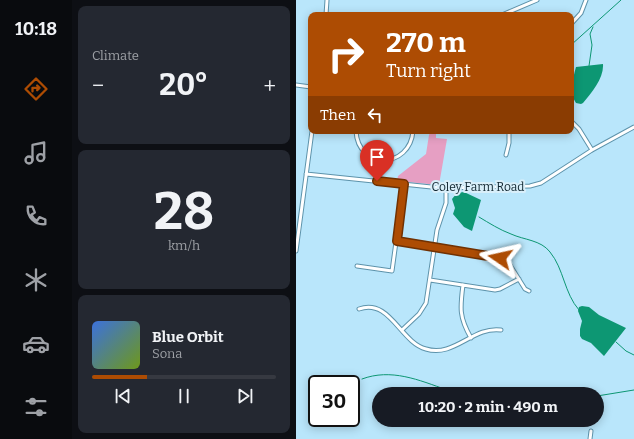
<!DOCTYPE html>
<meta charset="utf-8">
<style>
:root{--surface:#171b24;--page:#242831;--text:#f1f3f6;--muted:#9ea1a6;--line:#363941;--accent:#ad4c03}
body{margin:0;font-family:Bitter,serif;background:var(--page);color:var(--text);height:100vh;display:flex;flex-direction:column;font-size:15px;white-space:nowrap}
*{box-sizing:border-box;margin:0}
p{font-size:13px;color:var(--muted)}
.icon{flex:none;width:22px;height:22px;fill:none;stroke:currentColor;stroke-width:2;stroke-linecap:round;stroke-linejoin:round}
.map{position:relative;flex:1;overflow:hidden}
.details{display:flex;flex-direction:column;gap:6px;padding:6px;background:#0d0f14;width:224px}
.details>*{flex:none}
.top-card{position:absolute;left:12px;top:12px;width:266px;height:122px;border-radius:8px;box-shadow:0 2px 10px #0003;background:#ad4c03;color:#fff;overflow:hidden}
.speed{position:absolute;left:12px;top:375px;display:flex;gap:8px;font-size:20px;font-weight:700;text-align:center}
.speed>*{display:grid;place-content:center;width:52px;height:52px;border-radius:50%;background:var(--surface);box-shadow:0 2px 10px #0003;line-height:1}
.speed .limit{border:2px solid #111;border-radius:6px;background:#fff;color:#111}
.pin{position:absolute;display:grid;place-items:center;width:34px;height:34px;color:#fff;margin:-41px -17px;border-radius:50% 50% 50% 0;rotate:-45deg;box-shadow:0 0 4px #0007}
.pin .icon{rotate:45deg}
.me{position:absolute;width:44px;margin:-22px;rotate:281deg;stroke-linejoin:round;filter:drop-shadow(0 0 3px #0008)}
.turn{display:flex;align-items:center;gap:14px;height:84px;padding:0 12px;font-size:18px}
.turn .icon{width:52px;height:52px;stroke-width:2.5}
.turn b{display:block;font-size:28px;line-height:34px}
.then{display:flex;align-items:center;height:38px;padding:0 12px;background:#0003;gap:8px;font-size:15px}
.big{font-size:30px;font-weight:700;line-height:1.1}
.details .tile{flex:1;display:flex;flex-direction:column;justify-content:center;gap:6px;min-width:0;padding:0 14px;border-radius:8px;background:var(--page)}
.details .dial{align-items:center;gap:0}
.dial b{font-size:52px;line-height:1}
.song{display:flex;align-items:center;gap:12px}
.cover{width:48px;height:48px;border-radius:6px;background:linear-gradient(135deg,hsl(220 70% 55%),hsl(80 70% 35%))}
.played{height:4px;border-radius:2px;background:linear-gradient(90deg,var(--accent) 30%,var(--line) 30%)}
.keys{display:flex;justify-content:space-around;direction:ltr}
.heat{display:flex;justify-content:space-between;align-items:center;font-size:22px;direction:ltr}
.trip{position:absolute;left:76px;top:387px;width:232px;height:40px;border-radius:20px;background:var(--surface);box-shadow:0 2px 10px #0003;font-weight:700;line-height:40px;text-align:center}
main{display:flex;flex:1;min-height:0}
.tab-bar{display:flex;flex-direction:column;width:72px;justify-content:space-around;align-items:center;background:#090b0e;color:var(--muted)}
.tab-bar .icon{width:28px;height:28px}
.tab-bar .selected{color:var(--accent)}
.tab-bar b{font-size:18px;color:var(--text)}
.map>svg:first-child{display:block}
.green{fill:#e69fc3}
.water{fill:#0d9773}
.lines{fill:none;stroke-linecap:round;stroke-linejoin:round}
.stream{stroke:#0d9773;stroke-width:1}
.street-casing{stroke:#5d93ab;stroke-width:5}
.street{stroke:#fff;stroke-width:3}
.route-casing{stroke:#703102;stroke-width:10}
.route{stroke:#ad4c03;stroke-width:7}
.labels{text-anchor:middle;stroke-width:4;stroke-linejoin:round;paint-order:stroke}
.street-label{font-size:12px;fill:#102630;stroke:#d9effa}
</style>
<main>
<nav class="tab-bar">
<b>10:18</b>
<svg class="icon selected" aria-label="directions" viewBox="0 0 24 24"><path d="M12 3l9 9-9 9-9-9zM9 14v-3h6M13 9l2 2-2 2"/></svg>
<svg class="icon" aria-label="music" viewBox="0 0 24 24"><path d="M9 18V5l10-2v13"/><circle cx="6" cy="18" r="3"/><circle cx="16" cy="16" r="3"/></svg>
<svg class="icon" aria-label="phone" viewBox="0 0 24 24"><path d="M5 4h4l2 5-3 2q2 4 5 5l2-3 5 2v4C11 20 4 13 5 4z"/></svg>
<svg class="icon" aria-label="climate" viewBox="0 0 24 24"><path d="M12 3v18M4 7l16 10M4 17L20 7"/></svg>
<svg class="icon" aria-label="car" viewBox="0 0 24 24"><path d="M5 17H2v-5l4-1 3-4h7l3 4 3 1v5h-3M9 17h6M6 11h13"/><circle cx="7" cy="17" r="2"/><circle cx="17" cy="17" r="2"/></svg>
<svg class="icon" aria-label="filters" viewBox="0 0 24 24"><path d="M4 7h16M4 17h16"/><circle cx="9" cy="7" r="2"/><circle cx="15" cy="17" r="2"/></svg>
</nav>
<section class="details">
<div class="tile"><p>Climate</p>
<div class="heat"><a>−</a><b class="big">20°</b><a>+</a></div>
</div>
<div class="tile dial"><b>28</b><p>km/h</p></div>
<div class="tile">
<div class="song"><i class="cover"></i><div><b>Blue Orbit</b><p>Sona</p></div></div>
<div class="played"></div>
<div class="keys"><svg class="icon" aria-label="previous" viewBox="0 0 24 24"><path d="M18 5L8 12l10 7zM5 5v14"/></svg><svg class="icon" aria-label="pause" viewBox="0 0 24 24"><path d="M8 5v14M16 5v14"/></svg><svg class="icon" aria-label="next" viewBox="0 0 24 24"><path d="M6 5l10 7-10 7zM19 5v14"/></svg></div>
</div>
</section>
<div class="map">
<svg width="338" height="439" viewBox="0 0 338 439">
<rect width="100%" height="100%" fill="#b9e6fb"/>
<path class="green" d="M 135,131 L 140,131 L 140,138 L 151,139 L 143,185 L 101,181 L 102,176 L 130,154 L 133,135 Z"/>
<path class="water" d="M 307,64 C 308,78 296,92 287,103 L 285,104 L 280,103 C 273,93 277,78 280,67 Z
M 168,192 L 185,200 L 176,231 L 168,227 L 157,214 L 159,208 L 156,199 L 161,193 Z
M 286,306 L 293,307 L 303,315 L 330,328 L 308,356 L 295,343 L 286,339 L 284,336 L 284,329 L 286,321 L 282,311 L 283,307 Z"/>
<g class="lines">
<path class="stream" d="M 275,45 L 325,0
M 293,66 L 296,45 L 294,34 L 297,27
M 183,217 C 193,223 204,230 215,234 C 228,240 245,240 254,252 C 268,269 268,293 283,310
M 320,342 L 330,351 L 338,355
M 66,379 C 95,368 123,380 151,390 C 158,393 167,393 175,394
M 301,396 L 338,390"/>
<defs>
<path id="street" d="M 30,15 L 31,0
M 206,15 L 241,0
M 275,24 L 285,13 L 290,0
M 0,85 L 15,87
M 275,121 L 283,129 L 296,150
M 60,131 C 62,170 114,169 117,131
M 210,155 L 213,143 L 213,131
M 10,174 L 145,188 L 234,186 L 245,183 L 296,150 L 338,127
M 101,241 L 204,257 L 214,265 L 229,289 L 233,291
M 0,251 L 16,131
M 61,266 L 96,271 L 108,184
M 134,280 L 199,290 L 204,289 L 223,279
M 167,285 C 164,308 163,317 175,338
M 63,309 C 94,298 104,342 130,349 C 158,358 177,326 205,330
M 106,330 L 123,314 L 130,303 L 141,230 L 150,203 L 150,188
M 294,439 L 295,431"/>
</defs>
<use href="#street" class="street-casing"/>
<use href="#street" class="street"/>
</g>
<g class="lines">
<defs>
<path id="route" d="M 81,181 L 108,184 L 101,241 L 204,258"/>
</defs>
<use href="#route" class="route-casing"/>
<use href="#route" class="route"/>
</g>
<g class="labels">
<g class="street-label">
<text x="182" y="191">Coley Farm Road</text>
</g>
</g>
</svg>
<div class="speed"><div class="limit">30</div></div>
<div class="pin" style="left:81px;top:181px;background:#d93025"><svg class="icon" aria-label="arrive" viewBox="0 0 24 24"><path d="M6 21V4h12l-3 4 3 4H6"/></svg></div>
<svg class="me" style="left:204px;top:258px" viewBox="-20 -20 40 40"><path d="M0-17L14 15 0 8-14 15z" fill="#ad4c03" stroke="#fff" stroke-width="4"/></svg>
<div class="trip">10:20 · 2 min · 490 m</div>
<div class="top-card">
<div class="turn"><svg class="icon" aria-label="right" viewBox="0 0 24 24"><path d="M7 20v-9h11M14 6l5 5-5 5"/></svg><div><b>270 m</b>Turn right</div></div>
<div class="then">Then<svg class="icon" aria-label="left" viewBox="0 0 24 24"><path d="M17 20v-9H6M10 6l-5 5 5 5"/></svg></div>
</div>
</div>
</main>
